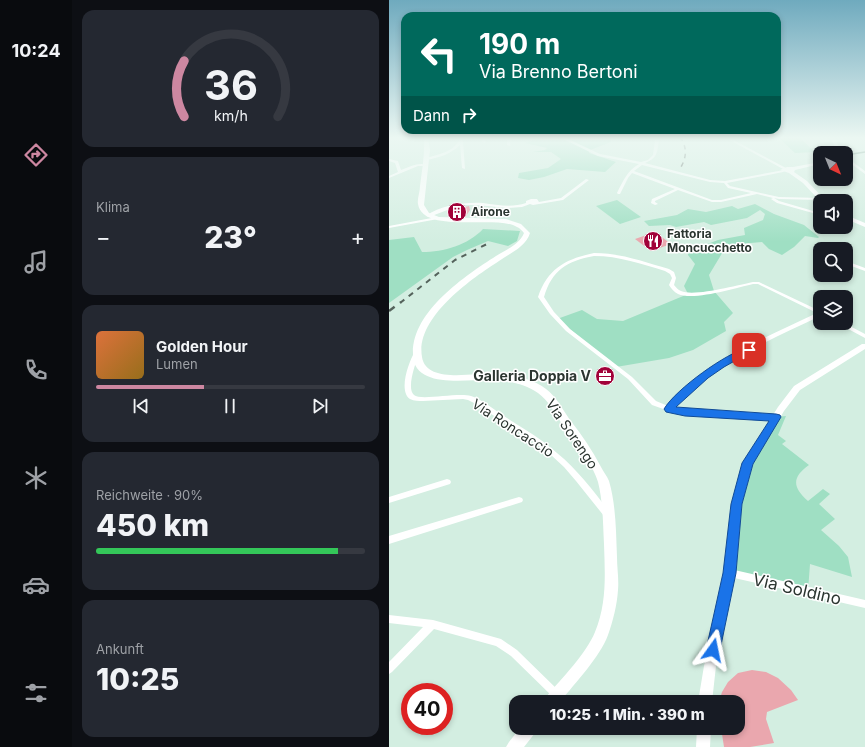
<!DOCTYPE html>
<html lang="de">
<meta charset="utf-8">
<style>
:root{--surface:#171b24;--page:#242831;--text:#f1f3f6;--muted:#9ea1a6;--line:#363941;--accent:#cd87a1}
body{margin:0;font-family:Inter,sans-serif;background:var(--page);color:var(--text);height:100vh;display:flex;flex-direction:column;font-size:15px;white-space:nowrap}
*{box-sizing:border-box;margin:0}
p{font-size:13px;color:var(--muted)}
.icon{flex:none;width:22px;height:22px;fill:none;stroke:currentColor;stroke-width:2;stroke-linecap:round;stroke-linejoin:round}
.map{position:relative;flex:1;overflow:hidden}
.panel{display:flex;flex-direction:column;gap:10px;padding:10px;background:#0d0f14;width:317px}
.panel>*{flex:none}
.guide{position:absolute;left:12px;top:12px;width:380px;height:122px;border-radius:12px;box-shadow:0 2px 6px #0003;background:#00695c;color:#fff;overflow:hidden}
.needle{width:26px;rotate:137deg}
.controls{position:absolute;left:424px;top:146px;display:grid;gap:8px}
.controls a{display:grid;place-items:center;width:40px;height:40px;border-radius:8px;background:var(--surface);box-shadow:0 2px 6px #0003;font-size:20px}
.speed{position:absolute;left:12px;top:683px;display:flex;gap:8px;font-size:20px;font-weight:700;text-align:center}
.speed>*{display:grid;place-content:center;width:52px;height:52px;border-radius:50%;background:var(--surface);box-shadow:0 2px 6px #0003;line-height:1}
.speed .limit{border:6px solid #d22;background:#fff;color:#111}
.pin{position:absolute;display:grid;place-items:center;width:34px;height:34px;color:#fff;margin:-17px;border-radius:8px;box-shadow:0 2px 6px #0006}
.me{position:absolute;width:44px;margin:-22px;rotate:12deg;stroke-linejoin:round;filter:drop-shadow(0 0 3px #0008)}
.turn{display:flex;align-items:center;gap:14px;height:84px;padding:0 12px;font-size:18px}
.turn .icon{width:52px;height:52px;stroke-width:2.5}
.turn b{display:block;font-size:28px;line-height:34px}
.then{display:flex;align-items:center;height:38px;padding:0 12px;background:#0003;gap:8px;font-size:15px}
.big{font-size:30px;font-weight:800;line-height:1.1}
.panel .widget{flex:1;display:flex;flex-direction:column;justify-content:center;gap:6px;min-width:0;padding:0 14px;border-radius:12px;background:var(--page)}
.panel .dial{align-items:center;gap:0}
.dial svg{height:104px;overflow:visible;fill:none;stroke:var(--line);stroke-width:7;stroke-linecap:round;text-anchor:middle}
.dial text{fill:var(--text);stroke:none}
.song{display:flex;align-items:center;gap:12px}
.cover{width:48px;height:48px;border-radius:6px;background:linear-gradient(135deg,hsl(20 70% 55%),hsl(40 70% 35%))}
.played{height:4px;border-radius:2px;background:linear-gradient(90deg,var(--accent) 40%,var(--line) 40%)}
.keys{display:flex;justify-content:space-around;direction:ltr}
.heat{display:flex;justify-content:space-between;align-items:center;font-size:22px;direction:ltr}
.charge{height:6px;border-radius:3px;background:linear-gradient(90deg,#34c759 90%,var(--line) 0)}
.trip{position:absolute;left:120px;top:695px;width:236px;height:40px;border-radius:12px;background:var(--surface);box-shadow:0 2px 6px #0003;font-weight:800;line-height:40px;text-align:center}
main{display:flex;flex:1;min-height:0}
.dock{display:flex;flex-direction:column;width:72px;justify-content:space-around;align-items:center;background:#090b0e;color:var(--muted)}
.dock .icon{width:28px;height:28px}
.dock .on{color:var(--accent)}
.dock b{font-size:18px;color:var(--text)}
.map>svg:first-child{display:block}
.green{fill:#9fdfc3}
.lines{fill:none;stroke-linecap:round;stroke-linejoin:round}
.stream{stroke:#4b7c67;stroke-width:1.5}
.building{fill:#eaa7ae}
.minor{fill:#fff;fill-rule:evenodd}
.tertiary{fill:#fff;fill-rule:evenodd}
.secondary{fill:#fff;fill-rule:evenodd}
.rail-far2{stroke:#55635c;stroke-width:1.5;stroke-dasharray:4.5 4.5;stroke-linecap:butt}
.rail-far1{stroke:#55635c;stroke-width:2;stroke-dasharray:5.5 5.5;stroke-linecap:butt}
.rail{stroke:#55635c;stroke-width:2.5;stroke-dasharray:7 7;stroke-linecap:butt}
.route{fill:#1a73e8;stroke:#114b97}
.labels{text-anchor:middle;stroke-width:3;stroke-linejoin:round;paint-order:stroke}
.far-poi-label{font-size:12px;font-weight:bold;fill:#2b3530;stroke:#fff;text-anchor:start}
.poi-label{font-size:14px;font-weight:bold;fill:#2b3530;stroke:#fff;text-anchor:end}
.street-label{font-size:14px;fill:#2b3530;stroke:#fff}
.near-street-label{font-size:17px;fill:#2b3530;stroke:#fff}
</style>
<main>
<nav class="dock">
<b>10:24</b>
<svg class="icon on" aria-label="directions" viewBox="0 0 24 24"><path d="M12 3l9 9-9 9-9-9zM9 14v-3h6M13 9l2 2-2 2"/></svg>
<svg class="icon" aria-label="music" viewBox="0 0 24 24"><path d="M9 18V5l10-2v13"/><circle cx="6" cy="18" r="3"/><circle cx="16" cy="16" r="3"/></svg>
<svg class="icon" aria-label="phone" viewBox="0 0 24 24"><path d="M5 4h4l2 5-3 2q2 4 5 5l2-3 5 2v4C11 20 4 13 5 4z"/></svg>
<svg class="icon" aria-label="climate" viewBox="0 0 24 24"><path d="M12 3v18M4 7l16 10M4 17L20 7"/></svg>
<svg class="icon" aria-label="car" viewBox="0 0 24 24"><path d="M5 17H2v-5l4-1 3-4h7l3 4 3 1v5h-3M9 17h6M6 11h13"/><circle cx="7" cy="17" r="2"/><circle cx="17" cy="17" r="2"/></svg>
<svg class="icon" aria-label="filters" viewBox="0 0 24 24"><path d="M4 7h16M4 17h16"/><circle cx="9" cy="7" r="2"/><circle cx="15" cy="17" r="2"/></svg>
</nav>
<section class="panel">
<div class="widget dial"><svg viewBox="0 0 100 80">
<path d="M14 69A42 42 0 1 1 86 69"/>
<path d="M14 69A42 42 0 0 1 14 26" stroke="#cd87a1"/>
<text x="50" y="56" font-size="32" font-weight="700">36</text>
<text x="50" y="72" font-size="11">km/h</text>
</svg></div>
<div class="widget"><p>Klima</p>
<div class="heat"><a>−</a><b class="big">23°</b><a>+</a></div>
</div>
<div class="widget">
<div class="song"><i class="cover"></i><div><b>Golden Hour</b><p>Lumen</p></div></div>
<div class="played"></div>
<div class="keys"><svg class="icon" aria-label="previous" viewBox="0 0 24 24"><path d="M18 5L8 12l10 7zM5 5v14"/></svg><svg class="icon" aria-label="pause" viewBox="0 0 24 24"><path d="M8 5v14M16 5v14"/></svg><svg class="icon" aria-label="next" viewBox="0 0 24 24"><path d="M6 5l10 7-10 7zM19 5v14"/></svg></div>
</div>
<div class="widget"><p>Reichweite · 90%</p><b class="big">450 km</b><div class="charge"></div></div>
<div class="widget"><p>Ankunft</p><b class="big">10:25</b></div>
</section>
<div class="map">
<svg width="476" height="747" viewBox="0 0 476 747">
<rect width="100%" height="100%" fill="#d3eee1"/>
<path class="green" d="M 155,137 L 166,139 L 173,137 L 222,137 L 222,142 L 201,150 L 200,153 L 227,162 L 216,172 L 178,169 L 155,177 L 140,180 L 129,178 L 130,173 L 159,168 L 172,159 L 162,152 L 144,152 L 156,150 L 158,148 L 136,143 Z
M 410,137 L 426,152 L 406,153 L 390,138 Z
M 228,200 L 252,217 L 231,224 L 207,206 Z
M 366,204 L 385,214 L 415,225 L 430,237 L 429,238 L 416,236 L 405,247 L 393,255 L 380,249 L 373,242 L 338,245 L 320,275 L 325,291 L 344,313 L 335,322 L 337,331 L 304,350 L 280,358 L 227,367 L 168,319 L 193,310 L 208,319 L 234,321 L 299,294 L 295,286 L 306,264 L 299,255 L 300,251 L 329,240 L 356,235 L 355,228 L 374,220 L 376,214 L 371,210 L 358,218 L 322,225 L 315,222 L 287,227 L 281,225 L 260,226 L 255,221 L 288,215 L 299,209 L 317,212 L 343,206 L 349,209 Z
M 94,229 L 131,231 L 128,241 L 119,246 L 99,241 L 78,250 L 64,257 L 0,303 L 0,240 L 25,237 L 33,252 C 55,252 79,245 94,229 Z
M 397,416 L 389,435 L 397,441 L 393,444 L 420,465 C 403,477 403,487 419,501 L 434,489 L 441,494 L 430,504 L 446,519 L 432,530 L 450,546 L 459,557 L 463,577 L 421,564 L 419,591 L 341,573 L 359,463 L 387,417 Z"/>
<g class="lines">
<path class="stream" d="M 457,155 L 476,152"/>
</g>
<path class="building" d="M 80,206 L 81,210 L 77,216 L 69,216 L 67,209 Z
M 266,232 L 282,244 L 262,251 L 246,239 Z
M 363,670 L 377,672 L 389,678 L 402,690 L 409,700 L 378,712 L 377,719 L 385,743 L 361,747 L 335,747 L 333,734 L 335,733 L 334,728 L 349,728 L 349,702 L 330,702 L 333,692 L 339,682 L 349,673 Z"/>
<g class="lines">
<path class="minor" d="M 72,137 L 75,137 L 74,141 L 76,169 L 73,168 L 71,145 C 62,154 49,158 37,160 L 35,159 C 50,153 64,154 72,137 Z
M 93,137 L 97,137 L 96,143 L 93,142 Z
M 118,137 L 122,137 L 121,146 L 118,145 Z
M 170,137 L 175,137 L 211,154 L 252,162 L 259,160 L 264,155 L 266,140 L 263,137 L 267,137 L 270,140 C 268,152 269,158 256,163 L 321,180 L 336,181 L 395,170 L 396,171 L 394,172 L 338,183 L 341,186 L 390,197 L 433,198 L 434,199 L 432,200 L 390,199 L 385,198 L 390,201 L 431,213 L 431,215 L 388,203 L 382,199 L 384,198 L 368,194 L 332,202 L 323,202 L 289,190 L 266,201 L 266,202 L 269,204 L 266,205 L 262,203 L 263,199 L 286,189 L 243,173 L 239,178 L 231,194 L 229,194 L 228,193 C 234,181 238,171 250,164 L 209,156 ZM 253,165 L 321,182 L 335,183 L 339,188 L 362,193 L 332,200 L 323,200 L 245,171 Z
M 335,137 L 339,137 L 397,168 L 394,169 Z
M 457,157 L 476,171 L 476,174 L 457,160 Z
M 0,159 L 9,161 L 12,170 C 21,167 29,162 38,165 L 36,166 L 29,166 L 0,178 L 0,176 L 9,172 L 6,163 L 0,161 Z
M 197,179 L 200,180 L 174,200 L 144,205 L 141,204 L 133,207 L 118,208 L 88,205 L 75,205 L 61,209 L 40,217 L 37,216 C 52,205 75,202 94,203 C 108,205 123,208 137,203 L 137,201 L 142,199 L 148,199 L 150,202 L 172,198 Z
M 48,217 L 49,217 L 49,219 L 0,228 L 0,226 Z
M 424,248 L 431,249 L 431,252 L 424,250 Z
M 205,253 C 232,253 255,262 280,269 L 285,272 L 287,278 L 285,285 C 287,287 289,290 292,291 C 305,297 349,285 364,282 L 370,282 L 431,311 L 431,316 C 379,341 324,364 285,408 L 296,410 L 387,415 L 389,415 L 390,417 L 389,419 L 387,419 L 296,414 L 280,411 L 263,405 L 239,379 L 177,331 L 161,314 L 149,297 C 159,268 177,259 205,253 ZM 205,256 C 230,256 253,264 276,271 L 281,274 L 283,278 L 280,285 C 282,288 285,292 289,294 C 305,301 346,288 364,284 L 369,284 L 428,313 C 382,335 328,357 291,392 C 287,397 283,401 279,406 L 267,401 L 243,377 L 181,329 L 165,312 L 155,297 C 163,270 178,261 205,256 Z
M 457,261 L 476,268 L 476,271 L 457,264 Z
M 448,323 L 455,323 L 476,334 L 476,338 Z
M 27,352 L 30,354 C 27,362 17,388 25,395 C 32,401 69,392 82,396 C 95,400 106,411 118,418 C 135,429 153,439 168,453 C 189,470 204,491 221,512 L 222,514 L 221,516 L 218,517 L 215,516 L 187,481 L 175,467 L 162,455 L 142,440 L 87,404 L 79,400 L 74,399 L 34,401 C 30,401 25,401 21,399 C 9,391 20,362 25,353 Z
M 58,479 L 61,480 L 62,482 L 61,484 L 0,503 L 0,497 Z
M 130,497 L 133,498 L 134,500 L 133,502 L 0,544 L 0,536 Z
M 341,569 L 476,600 L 476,608 L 341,577 L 338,576 L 337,573 L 338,570 Z
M 0,615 L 44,620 L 112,639 L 128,650 L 171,692 L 173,695 L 171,698 L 168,700 L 165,698 L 122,656 L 107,646 L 45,629 L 3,672 L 0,674 L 0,662 L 34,627 L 0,623 Z"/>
<path class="tertiary" d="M 441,137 L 445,137 L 453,153 L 449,153 Z
M 431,162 L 431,164 L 406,170 L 405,172 L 418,181 L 437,201 L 431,201 L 414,183 L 400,173 L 391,170 L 398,167 L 404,167 Z
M 457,215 L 476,223 L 476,227 L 457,219 Z
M 473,344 L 476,344 L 476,349 L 411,390 L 395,411 L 364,464 L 353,504 L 347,573 L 327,666 L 323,702 L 309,702 L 315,666 L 335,573 L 343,504 L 354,463 L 389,407 L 405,386 Z
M 308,728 L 322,728 L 321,747 L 307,747 Z"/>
<path class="secondary" d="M 35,137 L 39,137 L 41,150 L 35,205 L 40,213 L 50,217 L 117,219 L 132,224 L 141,233 C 137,247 121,253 110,261 C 82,279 26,318 33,357 C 37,384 85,373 104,373 C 122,374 142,378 157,389 C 167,396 174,410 181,420 C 193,435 203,450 212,467 C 214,471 218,476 220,481 C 227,505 227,532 228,557 C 228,568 230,579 229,590 C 228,605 224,621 219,635 C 211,657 186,683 171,702 L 155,702 L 157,697 C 173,678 197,654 206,632 C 218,603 216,574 215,544 C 214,524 214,502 209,482 C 204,464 184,439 173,424 C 166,413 159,400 149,393 C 136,384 121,381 106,380 C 83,378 25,391 24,355 C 22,312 76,276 107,256 C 117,250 131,244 135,233 C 133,231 131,228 128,227 C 108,214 34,235 29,204 C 28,199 31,192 31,186 C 33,170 36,154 35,137 Z
M 131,728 L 149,728 L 146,733 L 135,747 L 117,747 L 120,742 Z"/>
<path class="rail-far2" d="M 291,137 C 298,147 298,156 292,167"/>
<path class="rail-far1" d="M 11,303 L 66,260 L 100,243"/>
<path class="rail" d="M 0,311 L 12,302"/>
</g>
<linearGradient id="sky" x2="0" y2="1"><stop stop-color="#6faabe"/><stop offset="0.57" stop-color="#ebf7f2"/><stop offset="1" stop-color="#ebf7f2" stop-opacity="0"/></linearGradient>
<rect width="476" height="242" fill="url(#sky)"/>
<path class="route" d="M 360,347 L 363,348 L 364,350 L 363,351 L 335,367 L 319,378 L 287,407 L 387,414 L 391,415 L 392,417 L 364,464 L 353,504 L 347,573 L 331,650 L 329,655 L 324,657 L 319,655 L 317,650 L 334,573 L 342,504 L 353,463 L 380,421 L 296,416 L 277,412 L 275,409 C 287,389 337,353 360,347 Z"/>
<defs>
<symbol id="building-disc" viewBox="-11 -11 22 22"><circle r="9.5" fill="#a10239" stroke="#fff"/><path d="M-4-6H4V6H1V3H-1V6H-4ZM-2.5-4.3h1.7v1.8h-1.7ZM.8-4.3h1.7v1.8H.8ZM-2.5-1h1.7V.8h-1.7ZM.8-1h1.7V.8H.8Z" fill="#fff"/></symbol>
<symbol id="restaurant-disc" viewBox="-11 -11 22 22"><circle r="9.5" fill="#a10239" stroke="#fff"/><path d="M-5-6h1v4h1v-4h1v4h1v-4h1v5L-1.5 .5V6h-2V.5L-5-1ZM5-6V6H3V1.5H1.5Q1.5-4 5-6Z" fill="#fff"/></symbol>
<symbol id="office-disc" viewBox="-11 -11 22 22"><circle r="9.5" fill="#a10239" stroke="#fff"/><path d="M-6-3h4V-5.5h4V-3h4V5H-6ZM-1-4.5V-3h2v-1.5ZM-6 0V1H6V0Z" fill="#fff"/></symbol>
</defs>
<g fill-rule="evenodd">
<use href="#building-disc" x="57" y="201" width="22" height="22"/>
<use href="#restaurant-disc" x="253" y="230" width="22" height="22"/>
<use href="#office-disc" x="205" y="365" width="22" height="22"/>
</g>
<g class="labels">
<g class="far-poi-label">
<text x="82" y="216">Airone</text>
<text x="278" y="238">Fattoria<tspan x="278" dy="14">Moncucchetto</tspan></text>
</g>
<g class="poi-label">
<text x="202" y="381">Galleria Doppia V</text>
</g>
<g class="street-label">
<text transform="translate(124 428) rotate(33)" y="5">Via Roncaccio</text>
<text transform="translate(183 434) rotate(56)" y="5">Via Sorengo</text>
</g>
<g class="near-street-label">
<text transform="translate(408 589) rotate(13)" y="6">Via Soldino</text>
</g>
</g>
</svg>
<div class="controls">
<a><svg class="needle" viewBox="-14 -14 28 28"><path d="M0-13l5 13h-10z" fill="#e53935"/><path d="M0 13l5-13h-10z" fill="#9ea1a6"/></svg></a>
<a><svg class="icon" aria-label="sound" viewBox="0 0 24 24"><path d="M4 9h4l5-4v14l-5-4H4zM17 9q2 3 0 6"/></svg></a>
<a><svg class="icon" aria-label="search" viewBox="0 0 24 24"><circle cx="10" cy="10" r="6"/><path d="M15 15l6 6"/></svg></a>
<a><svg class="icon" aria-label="layers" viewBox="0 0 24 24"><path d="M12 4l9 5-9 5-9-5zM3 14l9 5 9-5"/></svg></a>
</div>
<div class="speed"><div class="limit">40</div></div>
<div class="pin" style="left:360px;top:350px;background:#d93025"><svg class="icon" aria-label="arrive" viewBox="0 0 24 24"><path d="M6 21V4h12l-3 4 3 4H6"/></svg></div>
<svg class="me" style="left:324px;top:650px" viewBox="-20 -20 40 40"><path d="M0-17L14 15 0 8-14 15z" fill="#1a73e8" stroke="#fff" stroke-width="4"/></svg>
<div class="trip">10:25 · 1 Min. · 390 m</div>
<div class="guide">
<div class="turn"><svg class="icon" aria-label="left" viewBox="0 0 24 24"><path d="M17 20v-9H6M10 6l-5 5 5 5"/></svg><div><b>190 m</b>Via Brenno Bertoni</div></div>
<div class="then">Dann<svg class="icon" aria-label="right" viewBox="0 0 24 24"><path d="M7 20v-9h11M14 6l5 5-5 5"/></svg></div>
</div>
</div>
</main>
